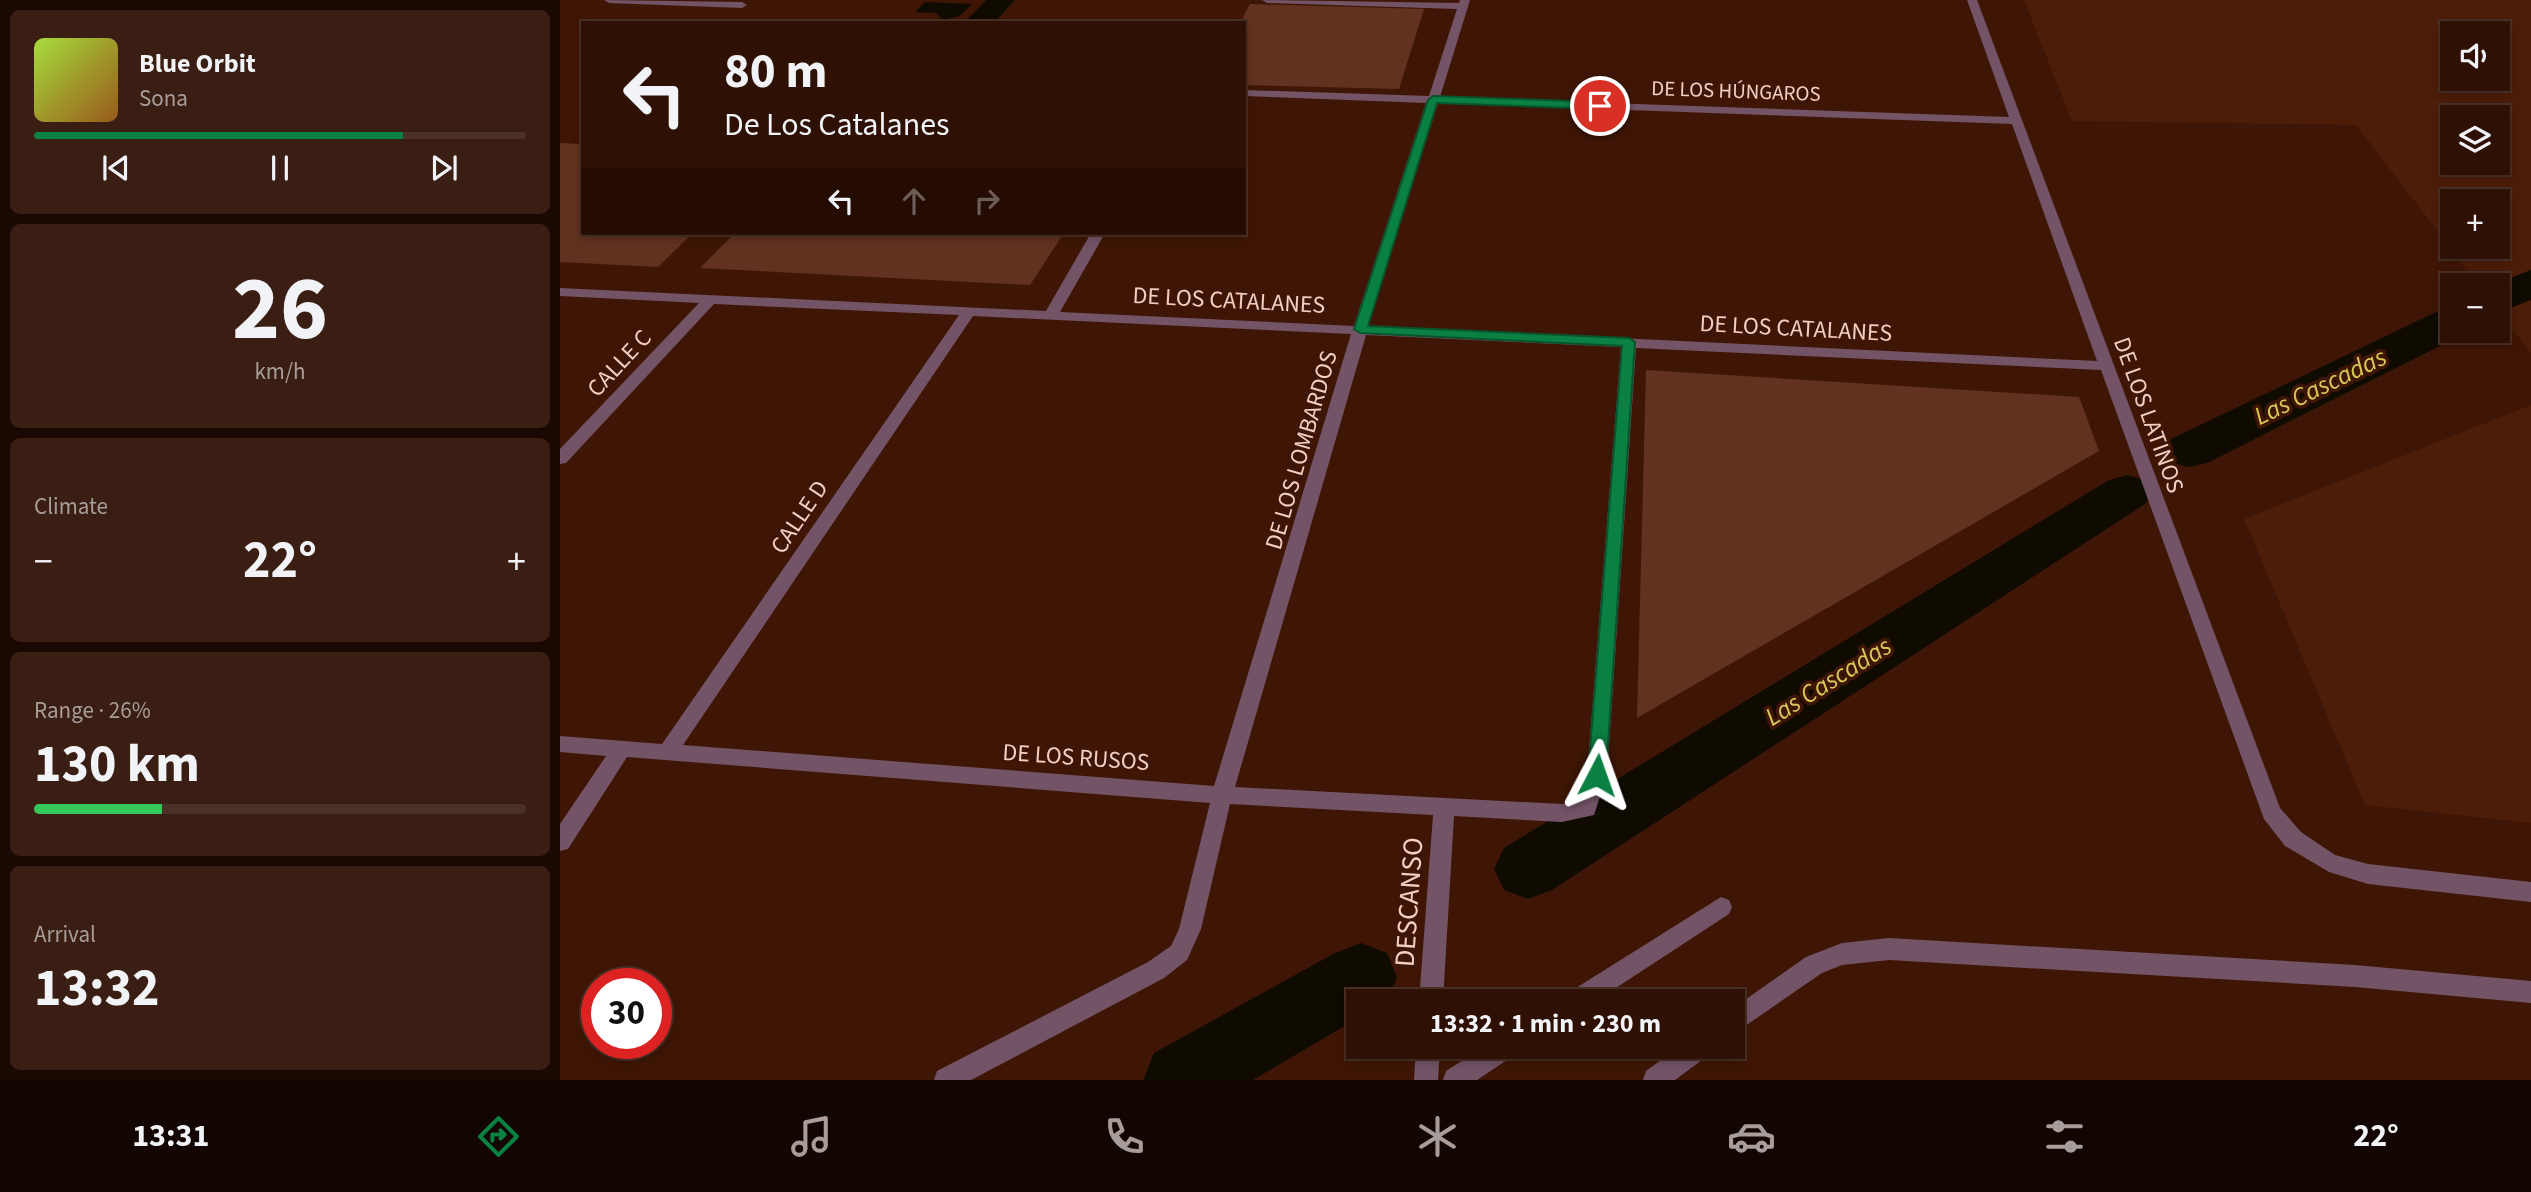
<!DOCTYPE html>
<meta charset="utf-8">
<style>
:root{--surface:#2f1004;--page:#3b1e13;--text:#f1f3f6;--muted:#a79d9a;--line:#4a3026;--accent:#0b8043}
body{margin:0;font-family:"Source Sans 3",sans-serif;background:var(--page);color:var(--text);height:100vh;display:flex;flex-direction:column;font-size:26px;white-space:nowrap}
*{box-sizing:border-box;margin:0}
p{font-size:23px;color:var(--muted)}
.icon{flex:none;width:38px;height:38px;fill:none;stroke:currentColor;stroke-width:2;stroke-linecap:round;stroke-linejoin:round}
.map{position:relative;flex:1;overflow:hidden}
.side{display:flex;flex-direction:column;gap:10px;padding:10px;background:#1a0902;width:560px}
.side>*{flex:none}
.banner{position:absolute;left:21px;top:21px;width:665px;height:214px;border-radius:0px;box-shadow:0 4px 10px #0003,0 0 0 2px var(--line);background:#2f1004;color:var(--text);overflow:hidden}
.tools{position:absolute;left:1880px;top:21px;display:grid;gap:14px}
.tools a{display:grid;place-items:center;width:70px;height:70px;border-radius:0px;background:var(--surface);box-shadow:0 4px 10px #0003,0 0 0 2px var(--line);font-size:35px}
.speed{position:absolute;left:21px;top:968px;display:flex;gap:14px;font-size:35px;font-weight:700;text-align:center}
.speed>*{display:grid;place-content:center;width:91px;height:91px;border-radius:50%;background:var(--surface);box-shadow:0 4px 10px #0003,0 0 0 2px var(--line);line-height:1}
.speed .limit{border:10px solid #d22;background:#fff;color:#111}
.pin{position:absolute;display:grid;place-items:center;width:60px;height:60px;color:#fff;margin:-30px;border:4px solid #fff;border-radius:50%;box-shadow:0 2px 7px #0007}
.me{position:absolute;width:77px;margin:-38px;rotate:4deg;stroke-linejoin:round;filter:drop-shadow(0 0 5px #0008)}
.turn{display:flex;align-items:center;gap:24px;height:147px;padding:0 28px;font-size:32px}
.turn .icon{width:91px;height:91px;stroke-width:2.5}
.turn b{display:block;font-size:49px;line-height:60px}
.lanes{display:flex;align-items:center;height:66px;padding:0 28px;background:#0003;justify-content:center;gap:35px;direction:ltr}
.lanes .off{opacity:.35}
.big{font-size:52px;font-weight:700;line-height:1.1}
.side .widget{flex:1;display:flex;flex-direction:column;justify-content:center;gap:10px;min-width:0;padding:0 24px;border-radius:10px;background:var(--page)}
.side .dial{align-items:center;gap:0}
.dial b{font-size:91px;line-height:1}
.song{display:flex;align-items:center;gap:21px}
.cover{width:84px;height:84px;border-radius:10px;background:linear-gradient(135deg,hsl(80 70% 55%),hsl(30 70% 35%))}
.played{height:7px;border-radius:4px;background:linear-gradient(90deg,var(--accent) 75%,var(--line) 75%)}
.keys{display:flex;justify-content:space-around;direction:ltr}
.heat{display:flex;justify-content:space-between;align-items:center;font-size:38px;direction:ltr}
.charge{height:10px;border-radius:5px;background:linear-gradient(90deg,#34c759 26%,var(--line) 0)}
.trip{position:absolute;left:786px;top:989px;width:399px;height:70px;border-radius:0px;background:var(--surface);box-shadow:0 4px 10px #0003,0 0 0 2px var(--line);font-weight:700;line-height:70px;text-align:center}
.dock{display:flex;height:112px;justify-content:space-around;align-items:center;background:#130602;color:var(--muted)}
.dock .icon{width:49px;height:49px}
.dock .selected{color:var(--accent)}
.dock b{font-size:32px;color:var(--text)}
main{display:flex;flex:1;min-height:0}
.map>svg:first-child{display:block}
.built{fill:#4c1d08;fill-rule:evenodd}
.green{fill:#61321f}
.water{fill:#0f0b00}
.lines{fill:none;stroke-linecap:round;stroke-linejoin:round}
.canal{fill:#0f0b00;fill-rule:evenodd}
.minor{fill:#725466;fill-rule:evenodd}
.route{fill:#0b8043;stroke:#07532c;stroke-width:2}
.labels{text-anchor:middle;stroke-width:7;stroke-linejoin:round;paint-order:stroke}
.far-street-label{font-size:21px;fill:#f2cfc2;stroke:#3f1605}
.street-label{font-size:24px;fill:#f2cfc2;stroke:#3f1605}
.water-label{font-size:26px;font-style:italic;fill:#d8ca59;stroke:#3f1605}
.near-street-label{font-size:28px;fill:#f2cfc2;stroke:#3f1605}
</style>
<main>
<section class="side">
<div class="widget">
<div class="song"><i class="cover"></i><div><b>Blue Orbit</b><p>Sona</p></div></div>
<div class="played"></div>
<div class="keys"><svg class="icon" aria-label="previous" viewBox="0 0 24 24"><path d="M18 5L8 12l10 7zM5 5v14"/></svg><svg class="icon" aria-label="pause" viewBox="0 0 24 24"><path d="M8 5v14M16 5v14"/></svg><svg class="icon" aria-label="next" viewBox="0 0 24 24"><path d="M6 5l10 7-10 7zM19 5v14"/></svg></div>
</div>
<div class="widget dial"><b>26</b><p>km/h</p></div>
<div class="widget"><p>Climate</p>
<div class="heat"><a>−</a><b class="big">22°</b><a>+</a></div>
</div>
<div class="widget"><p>Range · 26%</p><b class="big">130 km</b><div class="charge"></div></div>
<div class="widget"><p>Arrival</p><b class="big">13:32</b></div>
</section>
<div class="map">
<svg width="1971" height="1080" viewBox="0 0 1971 1080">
<rect width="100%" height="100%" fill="#3f1605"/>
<path class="built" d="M 1464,0 L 1971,0 L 1971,353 L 1937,309 L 1937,285 L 1919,285 L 1796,125 L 1512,121 ZM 1892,33 L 1937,33 L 1937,79 L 1892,79 ZM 1892,117 L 1937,117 L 1937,163 L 1892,163 ZM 1892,201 L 1937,201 L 1937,247 L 1892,247 Z
M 1971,405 L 1971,823 L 1805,805 L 1684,519 Z"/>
<path class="green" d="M 690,4 L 864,9 L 839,89 L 684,85 L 684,23 L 680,23 Z
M 0,143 L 23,144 L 23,233 L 133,233 L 98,267 L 0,262 Z
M 175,233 L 504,233 L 470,285 L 140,268 Z
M 1086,370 L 1519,397 L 1539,451 L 1077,718 Z"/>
<path class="water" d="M 426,0 L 455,0 L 435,22 L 406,21 Z
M 365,2 L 412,4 L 400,16 L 383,20 L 376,13 L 355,12 Z"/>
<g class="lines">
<path class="canal" d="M 1971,270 L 1971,300 L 1937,313 L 1937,285 L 1932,285 Z
M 1892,309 L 1892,331 L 1908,332 L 1647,463 L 1629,467 L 1611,463 L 1604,451 L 1611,439 L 1876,312 Z
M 1567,475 L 1585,480 L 1593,492 L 1585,504 L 992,890 L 968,899 L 944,890 L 934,869 L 944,848 L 1549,480 Z
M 801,943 L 827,953 L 837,977 L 827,1001 L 798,1001 L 798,1018 L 693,1080 L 583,1080 L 594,1053 L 775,953 Z"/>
<path class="minor" d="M 44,0 L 182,2 L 187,5 L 182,8 L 49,3 Z
M 702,0 L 899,3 L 900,0 L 910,0 L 880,97 L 1449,117 L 1407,0 L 1417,0 L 1720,808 L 1741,832 L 1775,855 L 1808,864 L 1971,882 L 1971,902 L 1808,884 L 1769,872 L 1725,846 L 1704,819 L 1541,370 L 1076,348 L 1047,775 L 1034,815 L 1002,822 L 894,816 L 883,1001 L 859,1001 L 873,815 L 670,804 L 641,929 L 627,960 L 604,978 L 411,1080 L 374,1080 L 377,1071 L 588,962 L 611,946 L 619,929 L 650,803 L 67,757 L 8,849 L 0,851 L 0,824 L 46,756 L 0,752 L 0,736 L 102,744 L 399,315 L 154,304 L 6,463 L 0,464 L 0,449 L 139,303 L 0,296 L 0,288 L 486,311 L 531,233 L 545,233 L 500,312 L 794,326 L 866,103 L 684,96 L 684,90 L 869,96 L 897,9 L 707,3 ZM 878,103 L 1452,124 L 1537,361 L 808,326 ZM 413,316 L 791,334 L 654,786 L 123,745 ZM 806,335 L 1061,347 L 1027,775 L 1019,801 L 1002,804 L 675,787 Z
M 1161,897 L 1169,900 L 1172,907 L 1169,914 L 1036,1001 L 1004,1001 L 1008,993 Z
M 1329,938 L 1795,965 L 1971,981 L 1971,1003 L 1795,987 L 1329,960 L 1282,965 L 1262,973 L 1172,1035 L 1172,1009 L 1246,957 L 1282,943 Z
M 856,1046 L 880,1046 L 878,1080 L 854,1080 Z
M 925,1046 L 959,1046 L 956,1054 L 917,1080 L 883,1080 L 886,1071 Z
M 1120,1046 L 1153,1046 L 1150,1054 L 1115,1080 L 1083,1080 L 1086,1071 Z"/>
</g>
<path class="route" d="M 873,96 L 1040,102 L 1045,106 L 1040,109 L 877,103 L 808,326 L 1069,338 L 1075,342 L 1046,775 L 1044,781 L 1037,783 L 1030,781 L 1028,775 L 1062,346 L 800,333 L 794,329 L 868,100 Z"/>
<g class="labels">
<g class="far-street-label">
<text transform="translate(1176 91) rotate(2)" y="7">DE LOS HÚNGAROS</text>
</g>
<g class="street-label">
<text transform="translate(669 300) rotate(3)" y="8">DE LOS CATALANES</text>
<text transform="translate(1236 328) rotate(3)" y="8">DE LOS CATALANES</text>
<text transform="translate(59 363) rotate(-47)" y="8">CALLE C</text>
<text transform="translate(1589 415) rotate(70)" y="8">DE LOS LATINOS</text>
<text transform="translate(741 450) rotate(-74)" y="8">DE LOS LOMBARDOS</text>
<text transform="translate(239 517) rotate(-56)" y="8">CALLE D</text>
<text transform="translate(516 757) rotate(4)" y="8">DE LOS RUSOS</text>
</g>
<g class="water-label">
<text transform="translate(1760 386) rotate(-26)" y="9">Las Cascadas</text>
<text transform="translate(1268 681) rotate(-32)" y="9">Las Cascadas</text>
</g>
<g class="near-street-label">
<text transform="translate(848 902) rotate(-86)" y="10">DESCANSO</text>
</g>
</g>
</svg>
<div class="tools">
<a><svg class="icon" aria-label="sound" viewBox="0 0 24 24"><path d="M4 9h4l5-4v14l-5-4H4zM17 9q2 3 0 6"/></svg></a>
<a><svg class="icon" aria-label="layers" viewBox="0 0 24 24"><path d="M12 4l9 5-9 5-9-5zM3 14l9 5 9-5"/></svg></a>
<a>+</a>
<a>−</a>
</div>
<div class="speed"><div class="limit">30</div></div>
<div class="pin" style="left:1040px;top:106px;background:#d93025"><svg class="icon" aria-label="arrive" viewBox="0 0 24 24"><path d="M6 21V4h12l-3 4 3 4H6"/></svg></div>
<svg class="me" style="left:1037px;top:775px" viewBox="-20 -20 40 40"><path d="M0-17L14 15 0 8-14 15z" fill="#0b8043" stroke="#fff" stroke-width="4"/></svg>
<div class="trip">13:32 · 1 min · 230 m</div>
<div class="banner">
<div class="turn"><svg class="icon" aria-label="left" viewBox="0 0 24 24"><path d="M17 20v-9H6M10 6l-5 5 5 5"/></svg><div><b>80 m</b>De Los Catalanes</div></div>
<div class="lanes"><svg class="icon" aria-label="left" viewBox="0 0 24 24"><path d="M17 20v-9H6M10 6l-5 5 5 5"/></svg><svg class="icon off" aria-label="ahead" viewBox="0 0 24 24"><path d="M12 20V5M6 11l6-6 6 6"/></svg><svg class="icon off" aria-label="right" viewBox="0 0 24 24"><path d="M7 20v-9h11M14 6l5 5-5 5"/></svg></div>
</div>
</div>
</main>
<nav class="dock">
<b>13:31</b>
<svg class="icon selected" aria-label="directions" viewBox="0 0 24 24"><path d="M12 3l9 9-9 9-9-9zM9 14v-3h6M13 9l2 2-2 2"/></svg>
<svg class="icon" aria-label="music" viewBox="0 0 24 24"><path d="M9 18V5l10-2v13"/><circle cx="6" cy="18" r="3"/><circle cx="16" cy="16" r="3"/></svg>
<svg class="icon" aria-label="phone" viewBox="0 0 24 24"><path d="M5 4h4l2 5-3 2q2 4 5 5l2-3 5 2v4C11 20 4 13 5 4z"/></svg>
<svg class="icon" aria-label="climate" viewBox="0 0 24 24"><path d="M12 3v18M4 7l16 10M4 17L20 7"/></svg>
<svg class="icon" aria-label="car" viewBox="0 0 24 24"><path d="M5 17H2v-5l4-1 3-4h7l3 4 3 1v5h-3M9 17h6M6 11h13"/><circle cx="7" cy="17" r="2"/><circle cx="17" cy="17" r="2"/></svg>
<svg class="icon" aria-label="filters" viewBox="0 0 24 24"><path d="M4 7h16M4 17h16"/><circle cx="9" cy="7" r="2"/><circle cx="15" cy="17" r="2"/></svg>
<b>22°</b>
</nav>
